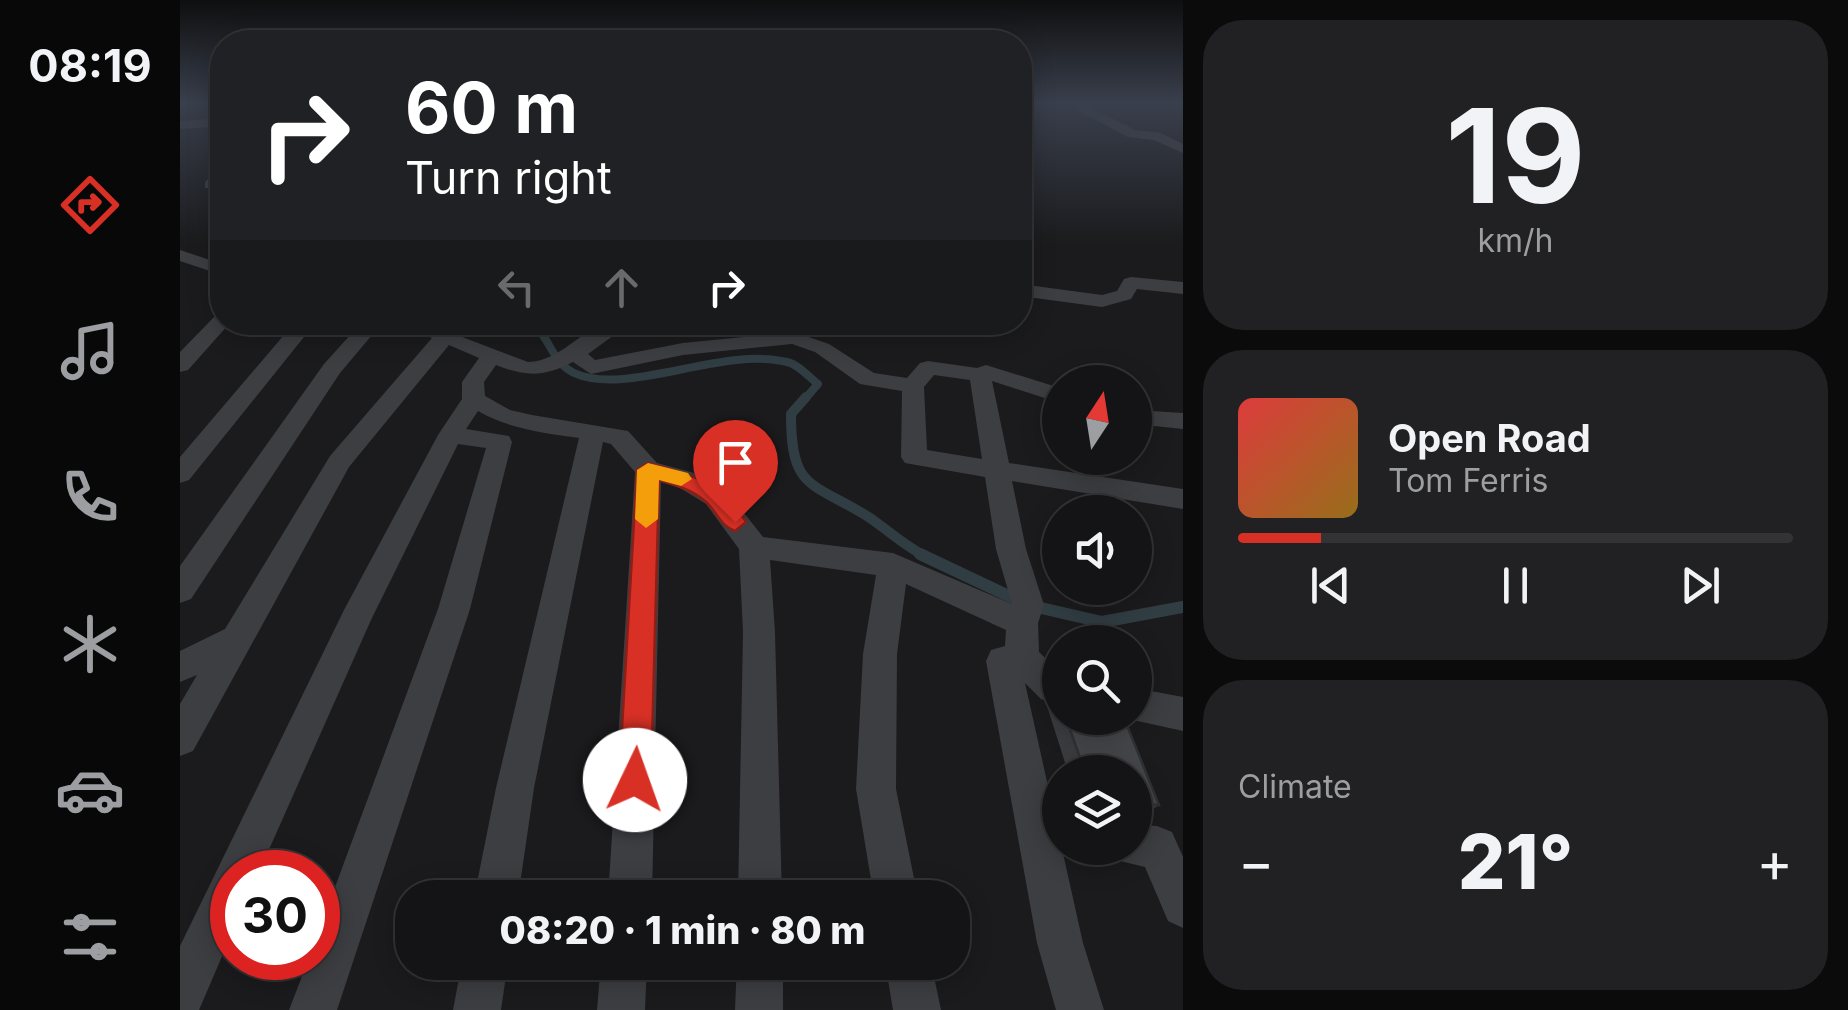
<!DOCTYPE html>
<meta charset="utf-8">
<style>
:root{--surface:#141416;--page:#212123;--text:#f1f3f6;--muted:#9d9ea1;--line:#333335;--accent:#d93025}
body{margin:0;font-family:Inter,sans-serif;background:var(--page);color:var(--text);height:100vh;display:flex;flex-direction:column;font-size:38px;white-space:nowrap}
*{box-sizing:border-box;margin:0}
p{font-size:32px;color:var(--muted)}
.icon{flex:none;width:55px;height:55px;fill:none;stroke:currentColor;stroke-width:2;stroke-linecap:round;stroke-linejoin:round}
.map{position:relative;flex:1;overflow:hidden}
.sheet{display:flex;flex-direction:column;gap:20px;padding:20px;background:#0b0b0c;width:665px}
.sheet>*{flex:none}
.banner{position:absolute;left:30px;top:30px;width:822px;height:305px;border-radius:40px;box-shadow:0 5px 25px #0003,0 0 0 2px var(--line);background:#202124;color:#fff;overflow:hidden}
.needle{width:65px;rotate:12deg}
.tools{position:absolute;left:862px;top:365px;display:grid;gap:20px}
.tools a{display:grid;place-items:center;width:110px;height:110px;border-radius:50%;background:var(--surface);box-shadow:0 5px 25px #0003,0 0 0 2px var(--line);font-size:50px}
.speed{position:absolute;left:30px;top:850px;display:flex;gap:20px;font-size:50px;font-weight:700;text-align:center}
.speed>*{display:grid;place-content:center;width:130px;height:130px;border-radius:50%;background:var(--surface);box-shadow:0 5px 25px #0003,0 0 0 2px var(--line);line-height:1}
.speed .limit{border:15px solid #d22;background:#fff;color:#111}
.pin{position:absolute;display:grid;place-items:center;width:85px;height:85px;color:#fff;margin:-102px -42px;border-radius:50% 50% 50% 0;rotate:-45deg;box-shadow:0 0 10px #0007}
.pin .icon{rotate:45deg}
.me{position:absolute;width:110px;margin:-55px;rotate:3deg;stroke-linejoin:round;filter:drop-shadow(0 0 8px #0008)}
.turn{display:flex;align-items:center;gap:35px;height:210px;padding:0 30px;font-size:45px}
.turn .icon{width:130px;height:130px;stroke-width:2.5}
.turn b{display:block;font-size:70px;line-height:85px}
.lanes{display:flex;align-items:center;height:95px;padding:0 30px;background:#0003;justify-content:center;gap:50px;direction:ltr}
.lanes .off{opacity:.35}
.big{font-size:75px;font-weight:800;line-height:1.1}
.sheet .widget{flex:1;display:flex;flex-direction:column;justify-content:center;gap:15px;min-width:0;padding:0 35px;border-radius:40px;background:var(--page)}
.sheet .dial{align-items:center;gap:0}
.dial b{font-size:130px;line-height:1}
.song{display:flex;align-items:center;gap:30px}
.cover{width:120px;height:120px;border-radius:15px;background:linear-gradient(135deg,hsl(0 70% 55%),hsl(40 70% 35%))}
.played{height:10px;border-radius:5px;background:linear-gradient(90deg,var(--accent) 15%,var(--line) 15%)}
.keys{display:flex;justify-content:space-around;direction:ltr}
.heat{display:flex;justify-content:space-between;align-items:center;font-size:55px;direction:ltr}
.trip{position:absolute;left:215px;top:880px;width:575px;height:100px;border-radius:40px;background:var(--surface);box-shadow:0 5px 25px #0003,0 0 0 2px var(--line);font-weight:800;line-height:100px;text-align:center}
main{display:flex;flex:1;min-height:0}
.menu{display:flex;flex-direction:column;width:180px;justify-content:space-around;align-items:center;background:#080809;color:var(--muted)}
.menu .icon{width:70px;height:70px}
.menu .selected{color:var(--accent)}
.menu b{font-size:45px;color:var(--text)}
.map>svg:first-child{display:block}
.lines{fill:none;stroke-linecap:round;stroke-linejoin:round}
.stream-far2{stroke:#303d42;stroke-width:8}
.stream-far1{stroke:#303d42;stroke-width:10}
.stream{stroke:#303d42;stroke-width:12}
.minor{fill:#3c3e42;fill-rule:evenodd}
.wall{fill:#3b3c40}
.building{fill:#45464a;stroke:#303134;stroke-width:2.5}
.route{fill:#d93025;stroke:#8d1f18;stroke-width:2.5}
.slow{fill:#f59e0b}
</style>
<main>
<nav class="menu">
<b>08:19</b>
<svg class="icon selected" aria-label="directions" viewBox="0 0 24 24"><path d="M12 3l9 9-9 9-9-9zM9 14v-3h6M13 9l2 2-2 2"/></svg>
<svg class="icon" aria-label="music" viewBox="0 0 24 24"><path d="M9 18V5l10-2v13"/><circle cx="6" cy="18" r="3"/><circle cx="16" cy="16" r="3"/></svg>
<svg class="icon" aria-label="phone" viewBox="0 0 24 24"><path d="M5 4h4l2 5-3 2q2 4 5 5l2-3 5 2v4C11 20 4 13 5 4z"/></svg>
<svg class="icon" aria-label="climate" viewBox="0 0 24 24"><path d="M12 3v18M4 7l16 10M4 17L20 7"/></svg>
<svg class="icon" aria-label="car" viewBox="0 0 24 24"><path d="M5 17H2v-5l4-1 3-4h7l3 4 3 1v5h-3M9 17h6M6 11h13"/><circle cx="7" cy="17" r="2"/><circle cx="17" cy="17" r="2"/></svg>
<svg class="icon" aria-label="filters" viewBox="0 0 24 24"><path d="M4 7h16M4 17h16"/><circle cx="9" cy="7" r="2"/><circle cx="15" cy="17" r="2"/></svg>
</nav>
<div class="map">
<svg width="1003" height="1010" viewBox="0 0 1003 1010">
<rect width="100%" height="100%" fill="#1b1b1d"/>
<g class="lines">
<path class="stream-far2" d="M 351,322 C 370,336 371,362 394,373 C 446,397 543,346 607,362 C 618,364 629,377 638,384 L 624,400"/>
<path class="stream-far1" d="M 626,397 L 611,414 C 611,490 630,481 687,516 C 707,529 723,545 745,556"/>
<path class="stream" d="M 740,554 L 848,605 L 922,622 L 1003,607"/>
<path class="minor" d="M 990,103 L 1003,103 L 1003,107 L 992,105 Z
M 901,105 L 913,105 L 913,109 L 955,130 L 981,133 L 1003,144 L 1003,153 L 974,140 L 948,137 L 897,110 Z
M 42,118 L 42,126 L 0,129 L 0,121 Z
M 42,166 L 42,188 L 25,188 L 25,182 Z
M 0,250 L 42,264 L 42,275 L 0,261 Z
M 951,277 L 1003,282 L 1003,294 L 957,289 L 951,299 L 922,307 L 840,296 L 840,284 L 922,295 L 937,291 L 944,279 Z
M 42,314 L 42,322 L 49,324 L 8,370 L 0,372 L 0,352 L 35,316 Z
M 115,322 L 136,322 L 9,480 L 0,483 L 0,457 Z
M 182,322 L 203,322 L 160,373 L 11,599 L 0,603 L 0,566 L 144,364 Z
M 210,322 L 243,322 L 348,362 C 380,361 398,332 427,323 C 434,321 445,322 452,322 L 408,354 L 415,360 L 503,343 L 614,332 L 649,344 L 694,373 L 727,378 L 740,363 L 748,361 L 797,368 L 806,365 L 880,388 L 880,403 L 812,381 L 829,463 L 1003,489 L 1003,509 L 832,481 L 846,549 L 864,605 L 858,623 L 859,652 L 880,672 L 880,706 L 861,699 L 845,683 L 903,943 L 924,1010 L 876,1010 L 857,943 L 806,661 L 811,650 L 825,646 L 826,630 L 726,584 L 717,654 L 716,789 L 738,898 L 694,898 L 676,789 L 683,654 L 696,575 L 590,560 L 595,632 L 602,898 L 558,898 L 563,632 L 559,549 L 526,504 L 500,488 L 481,482 L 472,898 L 428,898 L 455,472 L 431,444 L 423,442 L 354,788 L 338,898 L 294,898 L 316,788 L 399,438 C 365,433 329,429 298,411 L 286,429 L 329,436 L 332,442 L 290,609 L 157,1010 L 109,1010 L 129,958 L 138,958 L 138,933 L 258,609 L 306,448 L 278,444 L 191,620 L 79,872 L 52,872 L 52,933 L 19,1010 L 0,1010 L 0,946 L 164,610 L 258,435 L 282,399 L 282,382 L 299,358 L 269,345 L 169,467 L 13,751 L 0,756 L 0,704 L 17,675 L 0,682 L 0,651 L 45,629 L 150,456 L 252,338 ZM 612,344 L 635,352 L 680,384 L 722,391 L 721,457 L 725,463 L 805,477 L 816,549 L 832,604 L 713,553 L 583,537 L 546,490 L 518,474 L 477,463 L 448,431 L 352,415 L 330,410 L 305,396 L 304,382 L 316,365 C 346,377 364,377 393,362 L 411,374 L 503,355 ZM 754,375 L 790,380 L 802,459 L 747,450 L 744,387 Z
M 955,410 L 1003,413 L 1003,429 L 955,424 Z
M 955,688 L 1003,697 L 1003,731 L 944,718 L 955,718 Z
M 955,825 L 977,826 L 992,832 L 1003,857 L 1003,928 L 988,921 L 965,867 L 940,861 L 935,848 L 955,848 Z
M 282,962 L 328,962 L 321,1010 L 273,1010 Z
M 421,962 L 467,962 L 465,1010 L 417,1010 Z
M 557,962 L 603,962 L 603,1010 L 555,1010 Z
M 705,962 L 751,962 L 761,1010 L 713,1010 Z"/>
</g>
<path class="wall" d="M 878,693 L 880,693 L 880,718 L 944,718 L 979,805 L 963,816 L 955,816 L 955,772 L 888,772 L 867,706 Z"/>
<path class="building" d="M 886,718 L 944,718 L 979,805 L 955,803 L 955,772 L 905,772 Z"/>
<linearGradient id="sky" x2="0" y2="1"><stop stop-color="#0f0f10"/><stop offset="0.42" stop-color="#393f4c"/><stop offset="1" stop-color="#393f4c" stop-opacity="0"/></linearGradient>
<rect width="1003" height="244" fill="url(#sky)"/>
<path class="route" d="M 468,463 C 510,474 543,483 566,522 L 555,531 C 540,526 537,511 525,501 C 512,490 496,485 479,480 L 471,780 L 466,791 L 455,795 L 443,791 L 439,780 L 457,470 Z"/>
<path class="slow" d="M 468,463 L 508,473 L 512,479 L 501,486 L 479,480 L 478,519 L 466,528 L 455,519 L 457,470 Z"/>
</svg>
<div class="tools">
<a><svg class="needle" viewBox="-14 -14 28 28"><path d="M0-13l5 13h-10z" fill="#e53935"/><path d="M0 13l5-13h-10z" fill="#9d9ea1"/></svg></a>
<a><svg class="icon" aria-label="sound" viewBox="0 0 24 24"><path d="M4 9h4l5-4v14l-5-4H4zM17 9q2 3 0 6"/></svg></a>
<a><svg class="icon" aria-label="search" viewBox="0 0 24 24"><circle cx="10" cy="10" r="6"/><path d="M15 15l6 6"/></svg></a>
<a><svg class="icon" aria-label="layers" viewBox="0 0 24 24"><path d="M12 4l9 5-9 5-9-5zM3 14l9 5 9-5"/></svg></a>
</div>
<div class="speed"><div class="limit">30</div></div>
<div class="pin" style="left:555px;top:522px;background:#d93025"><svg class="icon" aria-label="arrive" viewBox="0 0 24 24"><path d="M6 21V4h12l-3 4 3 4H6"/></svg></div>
<svg class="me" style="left:455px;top:780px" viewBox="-20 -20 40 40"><circle r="19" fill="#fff"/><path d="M0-13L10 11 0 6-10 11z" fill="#d93025"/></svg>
<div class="trip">08:20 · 1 min · 80 m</div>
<div class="banner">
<div class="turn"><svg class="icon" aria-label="right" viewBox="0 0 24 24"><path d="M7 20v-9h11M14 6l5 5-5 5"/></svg><div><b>60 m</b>Turn right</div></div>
<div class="lanes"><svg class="icon off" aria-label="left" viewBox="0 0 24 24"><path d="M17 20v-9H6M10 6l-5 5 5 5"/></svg><svg class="icon off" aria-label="ahead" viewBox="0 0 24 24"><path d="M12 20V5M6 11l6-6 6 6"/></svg><svg class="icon" aria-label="right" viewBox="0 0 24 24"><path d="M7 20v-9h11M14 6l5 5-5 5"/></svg></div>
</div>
</div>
<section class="sheet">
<div class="widget dial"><b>19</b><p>km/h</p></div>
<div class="widget">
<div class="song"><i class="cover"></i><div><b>Open Road</b><p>Tom Ferris</p></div></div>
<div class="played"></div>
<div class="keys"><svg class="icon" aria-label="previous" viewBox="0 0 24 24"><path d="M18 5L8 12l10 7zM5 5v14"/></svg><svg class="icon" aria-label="pause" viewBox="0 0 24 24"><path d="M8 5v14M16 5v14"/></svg><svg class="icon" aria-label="next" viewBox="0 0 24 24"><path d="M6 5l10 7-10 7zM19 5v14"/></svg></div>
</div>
<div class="widget"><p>Climate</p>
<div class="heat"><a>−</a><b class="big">21°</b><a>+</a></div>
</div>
</section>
</main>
